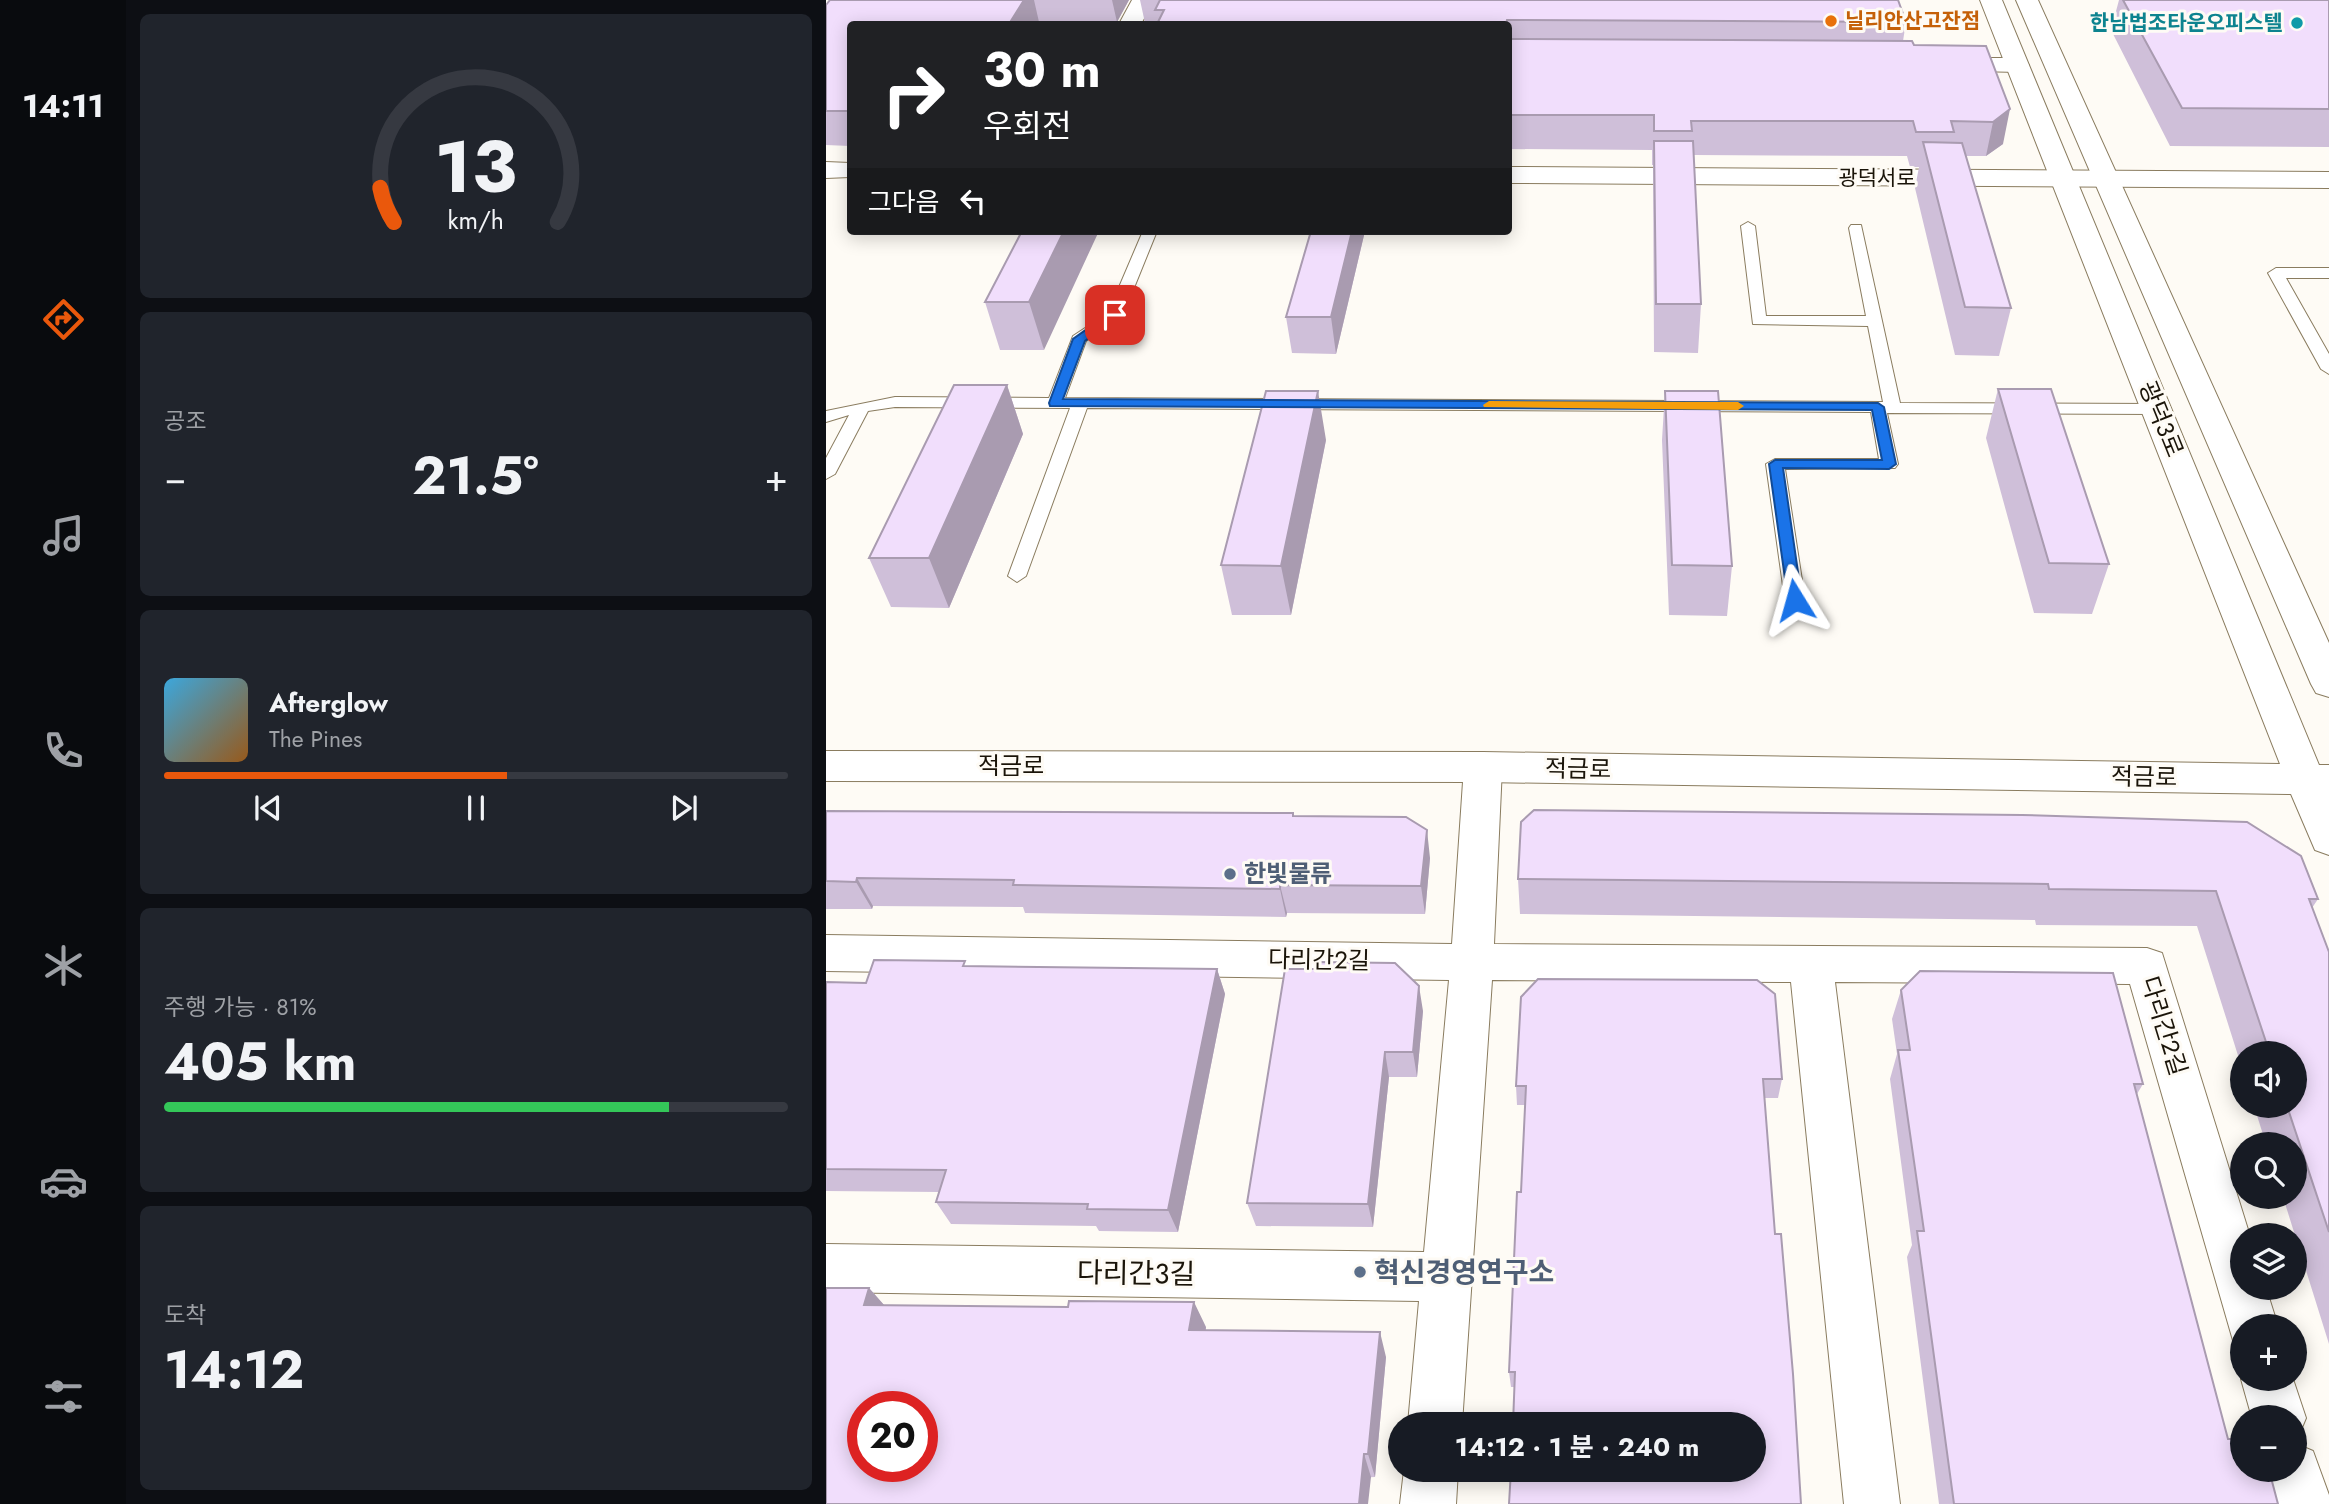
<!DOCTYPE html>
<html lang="ko">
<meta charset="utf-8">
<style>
:root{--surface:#171b24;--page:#20242c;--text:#f1f3f6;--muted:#9ea1a6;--line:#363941;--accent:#ea580c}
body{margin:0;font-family:Jost,"Noto Sans KR",sans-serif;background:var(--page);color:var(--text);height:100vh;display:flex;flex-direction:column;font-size:26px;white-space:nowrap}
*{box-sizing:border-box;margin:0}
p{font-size:23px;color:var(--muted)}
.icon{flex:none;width:38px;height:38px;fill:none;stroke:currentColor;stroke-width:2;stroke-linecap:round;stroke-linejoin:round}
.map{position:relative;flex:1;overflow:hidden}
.side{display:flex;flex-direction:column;gap:14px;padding:14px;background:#0d0f14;width:700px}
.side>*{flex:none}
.banner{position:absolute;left:21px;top:21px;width:665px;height:214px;border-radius:7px;box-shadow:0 4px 18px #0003;background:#202124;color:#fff;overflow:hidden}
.buttons{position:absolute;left:1404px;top:1041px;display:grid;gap:14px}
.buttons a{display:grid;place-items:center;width:77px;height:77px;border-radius:50%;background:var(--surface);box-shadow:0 4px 18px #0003;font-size:35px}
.speed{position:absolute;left:21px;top:1391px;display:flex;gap:14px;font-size:35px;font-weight:700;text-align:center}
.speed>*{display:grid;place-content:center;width:91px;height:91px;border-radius:50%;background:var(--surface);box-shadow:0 4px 18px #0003;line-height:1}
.speed .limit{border:10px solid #d22;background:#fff;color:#111}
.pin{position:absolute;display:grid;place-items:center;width:60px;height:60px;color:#fff;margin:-30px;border-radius:14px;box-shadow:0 4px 10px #0006}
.me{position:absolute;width:77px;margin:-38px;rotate:352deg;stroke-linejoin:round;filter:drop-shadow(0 0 5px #0008)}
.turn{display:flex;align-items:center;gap:24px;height:147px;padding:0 21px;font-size:32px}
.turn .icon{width:91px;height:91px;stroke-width:2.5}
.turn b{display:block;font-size:49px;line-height:60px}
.then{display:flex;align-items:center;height:66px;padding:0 21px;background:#0003;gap:14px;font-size:26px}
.big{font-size:52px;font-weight:700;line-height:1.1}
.side .tile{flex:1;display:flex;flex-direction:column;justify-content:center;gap:10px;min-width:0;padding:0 24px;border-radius:10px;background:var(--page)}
.side .dial{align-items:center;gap:0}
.dial svg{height:182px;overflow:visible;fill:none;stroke:var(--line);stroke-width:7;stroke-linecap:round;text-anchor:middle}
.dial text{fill:var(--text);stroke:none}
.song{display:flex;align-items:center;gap:21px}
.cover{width:84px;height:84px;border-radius:10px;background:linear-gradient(135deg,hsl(200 70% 55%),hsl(30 70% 35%))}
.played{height:7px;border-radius:4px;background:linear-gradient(90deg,var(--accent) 55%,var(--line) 55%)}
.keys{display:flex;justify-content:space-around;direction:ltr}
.heat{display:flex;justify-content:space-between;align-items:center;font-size:38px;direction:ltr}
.charge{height:10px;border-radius:5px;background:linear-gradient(90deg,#34c759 81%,var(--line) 0)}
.trip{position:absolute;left:562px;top:1412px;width:378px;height:70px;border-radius:35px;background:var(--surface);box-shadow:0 4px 18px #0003;font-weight:700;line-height:70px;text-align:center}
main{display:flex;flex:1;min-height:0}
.tab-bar{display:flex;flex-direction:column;width:126px;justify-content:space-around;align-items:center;background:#090b0e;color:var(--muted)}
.tab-bar .icon{width:49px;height:49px}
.tab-bar .current{color:var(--accent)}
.tab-bar b{font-size:32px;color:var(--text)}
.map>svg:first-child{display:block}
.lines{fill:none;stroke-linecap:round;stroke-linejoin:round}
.service-casing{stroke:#8a7c5f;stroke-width:2}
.minor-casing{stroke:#8a7c5f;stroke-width:2}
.tertiary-casing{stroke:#8a7c5f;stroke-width:2}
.service{fill:#fff;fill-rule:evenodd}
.minor{fill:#fff;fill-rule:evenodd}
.tertiary{fill:#fff;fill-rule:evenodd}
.wall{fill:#cfbfd9}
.shaded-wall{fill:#a99bb0}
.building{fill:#f1defc;stroke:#a99bb0;stroke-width:2;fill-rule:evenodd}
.route{fill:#1a73e8;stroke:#114b97;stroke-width:2}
.slow{fill:#f59e0b}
.food-dot{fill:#e8710a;stroke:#fefbf5;stroke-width:2.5}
.culture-dot{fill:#0f9aa8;stroke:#fefbf5;stroke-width:2.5}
.service-dot{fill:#5c6f8a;stroke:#fefbf5;stroke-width:2.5}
.labels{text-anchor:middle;stroke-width:6;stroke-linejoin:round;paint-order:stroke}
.far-food-label{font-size:21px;font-weight:bold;fill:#c56008;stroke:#fefbf5;text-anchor:start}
.far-culture-label{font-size:21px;font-weight:bold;fill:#0d838f;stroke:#fefbf5;text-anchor:end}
.far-street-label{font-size:21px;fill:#1a1409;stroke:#fefbf5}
.street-label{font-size:24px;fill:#1a1409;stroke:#fefbf5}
.service-label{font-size:24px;font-weight:bold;fill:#4e5e75;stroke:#fefbf5;text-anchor:start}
.near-service-label{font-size:28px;font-weight:bold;fill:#4e5e75;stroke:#fefbf5;text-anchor:start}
.near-street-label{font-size:28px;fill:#1a1409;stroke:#fefbf5}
</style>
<main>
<nav class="tab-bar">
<b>14:11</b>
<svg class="icon current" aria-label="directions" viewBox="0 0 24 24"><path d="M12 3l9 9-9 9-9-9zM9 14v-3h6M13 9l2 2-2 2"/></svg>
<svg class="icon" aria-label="music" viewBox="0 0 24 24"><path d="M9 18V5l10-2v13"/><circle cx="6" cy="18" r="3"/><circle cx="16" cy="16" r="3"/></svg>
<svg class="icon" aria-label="phone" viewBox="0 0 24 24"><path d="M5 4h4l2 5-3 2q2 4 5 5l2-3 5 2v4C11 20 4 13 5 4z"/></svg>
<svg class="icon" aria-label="climate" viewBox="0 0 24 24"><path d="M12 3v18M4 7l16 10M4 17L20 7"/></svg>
<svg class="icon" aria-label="car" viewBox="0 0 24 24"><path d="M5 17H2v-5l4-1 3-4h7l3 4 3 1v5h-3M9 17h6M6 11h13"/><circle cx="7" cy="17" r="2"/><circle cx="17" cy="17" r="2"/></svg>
<svg class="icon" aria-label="filters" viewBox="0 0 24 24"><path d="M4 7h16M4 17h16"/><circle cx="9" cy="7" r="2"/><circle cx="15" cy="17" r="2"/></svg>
</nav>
<section class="side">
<div class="tile dial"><svg viewBox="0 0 100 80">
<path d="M14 69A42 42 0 1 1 86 69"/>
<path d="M14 69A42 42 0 0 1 8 54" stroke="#ea580c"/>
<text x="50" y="56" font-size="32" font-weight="700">13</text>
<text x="50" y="72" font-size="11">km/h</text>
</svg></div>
<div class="tile"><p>공조</p>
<div class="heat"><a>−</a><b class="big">21.5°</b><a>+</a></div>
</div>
<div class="tile">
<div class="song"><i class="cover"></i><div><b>Afterglow</b><p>The Pines</p></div></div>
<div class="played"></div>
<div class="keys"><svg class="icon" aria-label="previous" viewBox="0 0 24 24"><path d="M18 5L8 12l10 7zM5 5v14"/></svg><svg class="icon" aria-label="pause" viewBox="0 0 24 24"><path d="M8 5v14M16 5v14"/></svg><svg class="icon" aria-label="next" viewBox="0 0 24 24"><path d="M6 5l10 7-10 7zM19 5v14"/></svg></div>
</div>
<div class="tile"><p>주행 가능 · 81%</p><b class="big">405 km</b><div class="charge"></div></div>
<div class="tile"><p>도착</p><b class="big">14:12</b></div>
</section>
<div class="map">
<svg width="1503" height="1504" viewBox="0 0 1503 1504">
<rect width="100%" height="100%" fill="#fefbf5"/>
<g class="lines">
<defs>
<path id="service" d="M 922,222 L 929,226 L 940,316 L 1040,316 L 1023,228 L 1025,225 L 1035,225 L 1074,403 L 1331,404 L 1339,409 L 1331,414 L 1061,413 L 1072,464 L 1069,468 L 959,469 L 979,600 L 969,606 L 959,600 L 940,464 L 949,459 L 1053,459 L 1045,412 L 261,408 L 200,576 L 191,582 L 182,576 L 244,408 L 69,407 L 42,411 L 9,474 L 0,479 L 0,458 L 23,415 L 0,422 L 0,411 L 69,397 L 223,398 L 247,336 L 282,313 L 317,231 L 331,231 L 297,315 L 260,341 L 239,398 L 1057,402 L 1042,326 L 927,324 L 915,226 Z
M 1503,268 L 1503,278 L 1460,278 L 1503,354 L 1503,374 L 1495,369 L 1442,273 L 1450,268 Z"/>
<path id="minor" d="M 306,0 L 328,0 L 315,24 L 293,24 Z
M 1115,58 L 1192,58 L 1203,65 L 1192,72 L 1107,70 L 1104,65 L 1107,60 Z
M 0,162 L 24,163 L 24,177 L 0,178 Z
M 682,167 L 1503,172 L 1503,188 L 682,183 Z
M 657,752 L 671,757 L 676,767 L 668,944 L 1321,948 L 1336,953 L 1424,1236 L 1416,1236 L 1416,1288 L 1440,1288 L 1452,1326 L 1416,1326 L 1416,1347 L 1408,1344 L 1304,984 L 1009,982 L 1074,1504 L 1018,1504 L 965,982 L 666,980 L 636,1424 L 582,1424 L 593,1301 L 0,1292 L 0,1244 L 598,1252 L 623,980 L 0,971 L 0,935 L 626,944 L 638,767 L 643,757 Z
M 1416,1376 L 1416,1379 L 1467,1379 L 1480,1418 L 1472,1437 L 1468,1439 L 1468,1418 L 1426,1418 L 1415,1379 Z
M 1468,1443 L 1487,1451 L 1503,1495 L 1503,1504 L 1450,1504 L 1441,1470 L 1468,1470 Z
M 578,1470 L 632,1470 L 630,1504 L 574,1504 Z"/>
<path id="tertiary" d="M 1154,0 L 1176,0 L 1493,765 L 1503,765 L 1503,855 L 1489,850 L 1465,794 L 657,782 L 0,781 L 0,751 L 657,752 L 1454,764 Z
M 1190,0 L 1212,0 L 1503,643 L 1503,697 L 1490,693 L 1485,684 Z"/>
</defs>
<use href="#service" class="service-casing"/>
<use href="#minor" class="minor-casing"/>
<use href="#tertiary" class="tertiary-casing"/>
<use href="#service" class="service"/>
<use href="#minor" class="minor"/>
<use href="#tertiary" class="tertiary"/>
</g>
<path class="wall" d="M 4,0 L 303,0 L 291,22 L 213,22 L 212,24 L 24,24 L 24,146 L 0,145 L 0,5 Z
M 314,0 L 1072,0 L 1080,22 L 1077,41 L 1088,45 L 1160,46 L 1177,144 L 1160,156 L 1140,156 L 1185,308 L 1173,356 L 1129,355 L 1089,188 L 1093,167 L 1084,167 L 1081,156 L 868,155 L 875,304 L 872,353 L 828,352 L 827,165 L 826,165 L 826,150 L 682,149 L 682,24 L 331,24 L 332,23 L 319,23 Z
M 1293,0 L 1503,0 L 1503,147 L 1344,146 L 1285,30 Z
M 196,231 L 218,350 L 174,350 L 159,302 Z
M 539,231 L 510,354 L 466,353 L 460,317 Z
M 181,385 L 197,434 L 123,608 L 65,607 L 43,558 Z
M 1172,389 L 1283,564 L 1266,614 L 1208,613 L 1160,438 Z
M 839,391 L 906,566 L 901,616 L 843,615 L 836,440 Z
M 500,440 L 465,615 L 406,615 L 395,565 Z
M 0,811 L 468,816 L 604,858 L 599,914 L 461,913 L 460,917 L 199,913 L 197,907 L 47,906 L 46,909 L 0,909 Z
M 695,822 L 1492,899 L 1486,908 L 1503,952 L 1503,1344 L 1457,1197 L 1468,1197 L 1468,1144 L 1440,1144 L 1428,1106 L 1468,1106 L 1468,1054 L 1416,1054 L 1416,1068 L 1371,926 L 1210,925 L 1209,920 L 694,914 L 692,879 Z
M 141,966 L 391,969 L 399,994 L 352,1232 L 273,1231 L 270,1226 L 125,1224 L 110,1202 L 113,1192 L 0,1191 L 0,982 L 40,983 Z
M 931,980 L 956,1079 L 952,1098 L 938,1098 L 688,1387 L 685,1387 L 683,1372 L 695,1192 L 699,1105 L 691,1105 L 690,1086 Z
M 1075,990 L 1317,1084 L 1311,1094 L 1402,1439 L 1452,1504 L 1113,1504 L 1081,1257 L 1086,1245 L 1064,1079 L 1071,1054 L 1066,1019 Z
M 597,1011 L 591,1077 L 563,1077 L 547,1227 L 430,1226 L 421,1203 Z
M 43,1288 L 58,1305 L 380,1327 L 380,1330 L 560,1357 L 549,1477 L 0,1504 Z"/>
<path class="shaded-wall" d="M 198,0 L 208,0 L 213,22 L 212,24 L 183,24 Z
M 286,0 L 303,0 L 291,22 Z
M 1184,109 L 1177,144 L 1160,156 L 1167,122 Z
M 238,231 L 273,231 L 218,350 L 203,302 Z
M 526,231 L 539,231 L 510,354 L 505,317 Z
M 181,385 L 197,434 L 123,608 L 103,558 Z
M 492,391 L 500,440 L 465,615 L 455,566 Z
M 601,830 L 604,858 L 599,914 L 595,886 Z
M 31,878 L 47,906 L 46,909 L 30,882 Z
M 454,885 L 461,913 L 460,917 L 454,889 Z
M 391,969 L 399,994 L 352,1232 L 342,1210 Z
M 593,986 L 597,1011 L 591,1077 L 587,1052 Z
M 559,1052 L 563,1077 L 547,1227 L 542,1204 Z
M 43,1288 L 66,1314 L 38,1305 Z
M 368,1302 L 380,1327 L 375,1355 L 363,1330 Z
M 554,1332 L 560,1357 L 549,1477 L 542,1454 Z
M 538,1454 L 545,1477 L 542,1504 L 533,1504 Z"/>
<path class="building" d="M 4,0 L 198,0 L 183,24 L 24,24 L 24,111 L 0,111 L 0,5 Z
M 334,0 L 1072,0 L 1080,22 L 681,20 L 680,24 L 331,24 L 338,10 L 329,10 Z
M 1297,0 L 1503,0 L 1503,109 L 1356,108 Z
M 682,39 L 1086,41 L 1088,45 L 1160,46 L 1184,109 L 1167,122 L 1125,121 L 1128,132 L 1090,132 L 1087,121 L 865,121 L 866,131 L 828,131 L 828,115 L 682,115 Z
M 828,141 L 867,141 L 875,304 L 830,304 Z
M 1097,142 L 1136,143 L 1185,308 L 1139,307 Z
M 196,231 L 238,231 L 203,302 L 159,302 Z
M 485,231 L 526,231 L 505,317 L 460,317 Z
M 128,385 L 181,385 L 103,558 L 43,558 Z
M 1172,389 L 1225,389 L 1283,564 L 1223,563 Z
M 440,391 L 492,391 L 455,566 L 395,565 Z
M 839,391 L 892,391 L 906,566 L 846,565 Z
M 708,810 L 1196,815 L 1421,822 L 1475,856 L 1492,899 L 1483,899 L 1503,952 L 1503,1232 L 1461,1106 L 1468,1106 L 1468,1054 L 1444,1054 L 1390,891 L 1223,889 L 1222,884 L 692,879 L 695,822 Z
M 0,811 L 467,813 L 467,816 L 580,817 L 601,830 L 595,886 L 454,885 L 454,889 L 187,885 L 188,880 L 31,878 L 30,882 L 0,881 Z
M 48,960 L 139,961 L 137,966 L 391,969 L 342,1210 L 261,1209 L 262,1204 L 110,1202 L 120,1170 L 0,1169 L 0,982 L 40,983 Z
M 492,962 L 569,963 L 593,986 L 587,1052 L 559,1052 L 542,1204 L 421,1203 L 459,969 L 491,969 Z
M 1094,971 L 1287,973 L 1317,1084 L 1308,1084 L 1402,1439 L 1416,1439 L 1416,1470 L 1443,1470 L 1452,1504 L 1128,1504 L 1091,1231 L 1098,1231 L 1072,1050 L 1084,1050 L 1075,990 Z
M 712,979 L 931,980 L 949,994 L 956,1079 L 937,1079 L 949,1234 L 955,1234 L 967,1374 L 975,1504 L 683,1504 L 685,1470 L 928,1470 L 928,1424 L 687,1424 L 689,1372 L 683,1372 L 691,1192 L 695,1192 L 700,1086 L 690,1086 L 695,997 Z
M 0,1288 L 43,1288 L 38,1305 L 242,1307 L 243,1301 L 368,1302 L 363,1330 L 554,1332 L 542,1454 L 538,1454 L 533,1504 L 0,1504 ZM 37,1407 L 96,1407 L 96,1466 L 37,1466 Z"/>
<path class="route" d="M 285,312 L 295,315 L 259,341 L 237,399 L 1052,403 L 1058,407 L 1070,464 L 1063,469 L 957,468 L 976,600 L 969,605 L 962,600 L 943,464 L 949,460 L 1056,460 L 1046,410 L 224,406 L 223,403 L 247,339 Z"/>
<path class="slow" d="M 663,401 L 912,402 L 918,406 L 912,410 L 658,407 L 657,405 Z"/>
<circle class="food-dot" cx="1005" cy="21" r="7"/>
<circle class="culture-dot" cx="1471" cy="23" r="7"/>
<g class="service-dot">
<circle cx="404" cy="874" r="7"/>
<circle cx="534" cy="1272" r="7"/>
</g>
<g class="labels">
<g class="far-food-label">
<text x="1019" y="28">닐리안산고잔점</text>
</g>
<g class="far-culture-label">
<text x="1457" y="30">한남법조타운오피스텔</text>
</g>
<g class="far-street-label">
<text x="1051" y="185">광덕서로</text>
</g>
<g class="street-label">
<text transform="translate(1335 419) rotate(68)" y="8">광덕3로</text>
<text x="185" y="774">적금로</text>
<text transform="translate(752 769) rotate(1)" y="8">적금로</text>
<text transform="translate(1318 777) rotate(1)" y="8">적금로</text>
<text transform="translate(493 960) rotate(1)" y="8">다리간2길</text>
<text transform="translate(1338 1026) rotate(73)" y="8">다리간2길</text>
</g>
<g class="service-label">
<text x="418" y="882">한빛물류</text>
</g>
<g class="near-service-label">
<text x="548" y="1282">혁신경영연구소</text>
</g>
<g class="near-street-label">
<text transform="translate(310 1273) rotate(1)" y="10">다리간3길</text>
</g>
</g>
</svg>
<div class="buttons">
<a><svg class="icon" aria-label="sound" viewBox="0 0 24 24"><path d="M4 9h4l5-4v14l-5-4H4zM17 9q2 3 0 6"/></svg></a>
<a><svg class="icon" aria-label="search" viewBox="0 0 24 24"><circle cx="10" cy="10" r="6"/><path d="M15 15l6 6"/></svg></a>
<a><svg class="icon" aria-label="layers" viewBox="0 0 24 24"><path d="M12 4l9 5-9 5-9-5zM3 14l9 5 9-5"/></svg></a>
<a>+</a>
<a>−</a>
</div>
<div class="speed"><div class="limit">20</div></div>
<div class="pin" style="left:289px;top:315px;background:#d93025"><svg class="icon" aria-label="arrive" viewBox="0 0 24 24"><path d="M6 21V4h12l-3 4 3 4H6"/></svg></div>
<svg class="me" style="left:969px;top:600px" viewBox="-20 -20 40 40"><path d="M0-17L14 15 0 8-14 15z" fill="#1a73e8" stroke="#fff" stroke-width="4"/></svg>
<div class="trip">14:12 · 1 분 · 240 m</div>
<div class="banner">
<div class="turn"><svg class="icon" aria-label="right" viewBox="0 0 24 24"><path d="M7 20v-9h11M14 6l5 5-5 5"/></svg><div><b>30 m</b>우회전</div></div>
<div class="then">그다음<svg class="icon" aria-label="left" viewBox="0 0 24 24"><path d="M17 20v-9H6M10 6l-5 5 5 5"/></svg></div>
</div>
</div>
</main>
